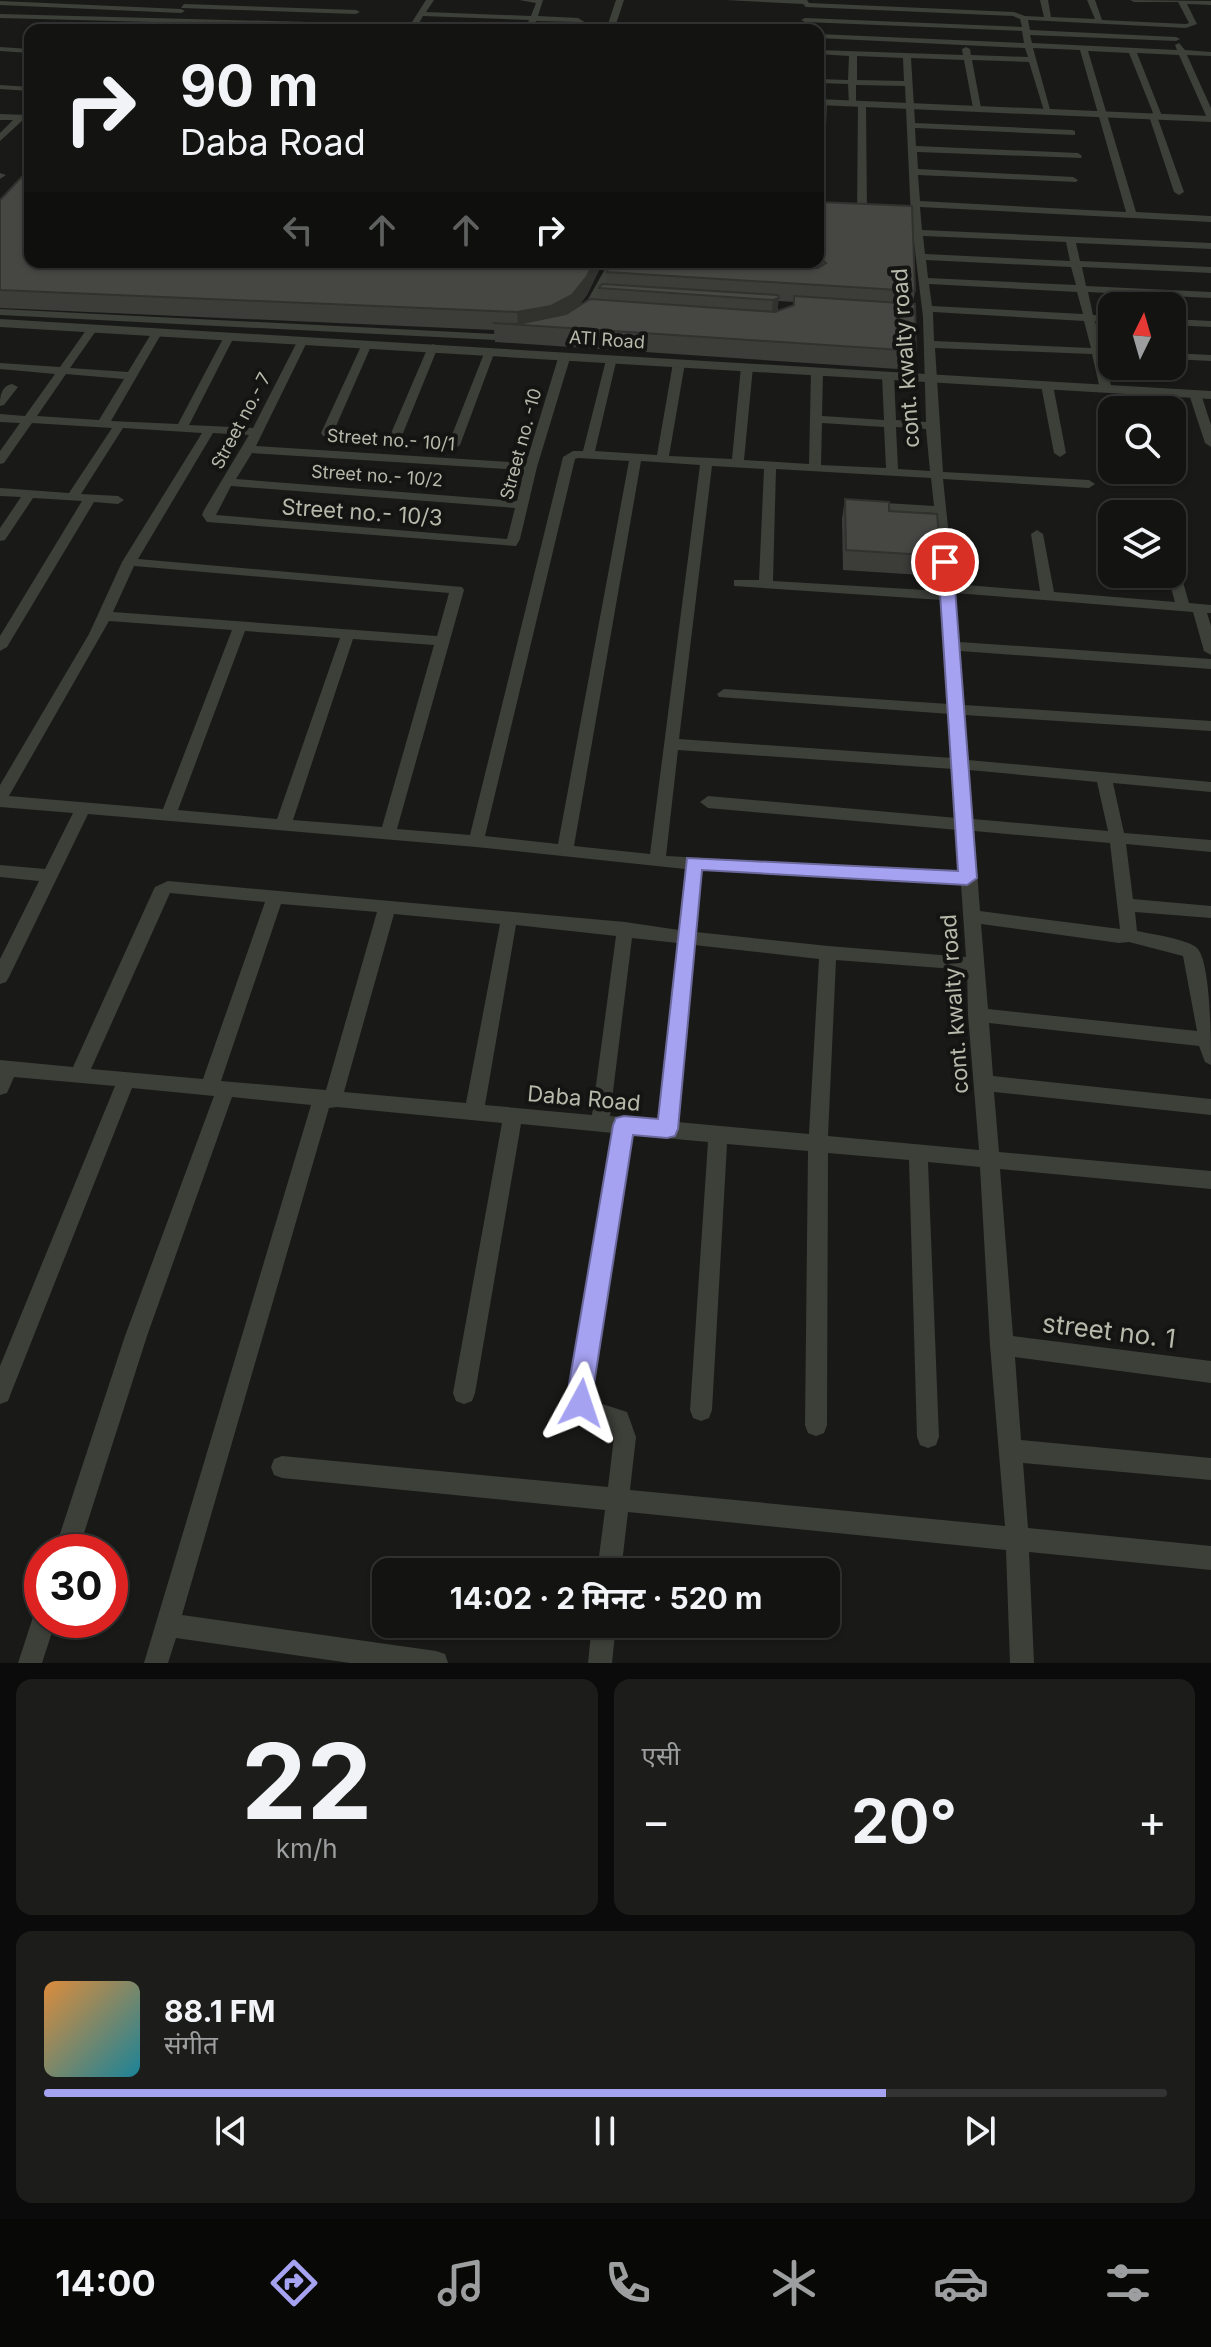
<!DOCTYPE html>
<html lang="hi">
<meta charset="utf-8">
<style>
:root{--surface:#131412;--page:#1c1d1b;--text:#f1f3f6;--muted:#9d9e9f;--line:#323332;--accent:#a6a2f2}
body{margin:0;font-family:Inter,"Noto Sans Devanagari",sans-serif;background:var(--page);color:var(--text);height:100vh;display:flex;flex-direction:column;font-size:30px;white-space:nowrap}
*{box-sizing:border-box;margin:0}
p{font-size:26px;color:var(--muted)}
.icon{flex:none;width:44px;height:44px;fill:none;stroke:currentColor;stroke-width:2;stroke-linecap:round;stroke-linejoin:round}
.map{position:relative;height:1663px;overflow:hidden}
.details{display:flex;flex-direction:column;gap:16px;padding:16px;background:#0a0b0a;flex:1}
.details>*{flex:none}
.top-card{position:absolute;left:24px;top:24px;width:800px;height:244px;border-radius:16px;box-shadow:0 2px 6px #0004,0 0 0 2px var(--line);background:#131412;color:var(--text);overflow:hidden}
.needle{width:52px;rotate:5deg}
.tools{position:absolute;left:1098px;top:292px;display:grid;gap:16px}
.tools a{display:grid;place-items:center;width:88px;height:88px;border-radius:16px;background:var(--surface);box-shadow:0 2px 6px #0004,0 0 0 2px var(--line);font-size:40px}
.speed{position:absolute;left:24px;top:1534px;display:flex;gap:16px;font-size:40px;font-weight:700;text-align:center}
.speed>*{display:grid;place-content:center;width:104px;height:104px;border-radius:50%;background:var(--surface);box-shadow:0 2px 6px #0004,0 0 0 2px var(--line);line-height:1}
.speed .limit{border:12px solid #d22;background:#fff;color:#111}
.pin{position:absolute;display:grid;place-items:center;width:68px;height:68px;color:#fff;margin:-34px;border:4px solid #fff;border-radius:50%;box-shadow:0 2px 8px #0007}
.me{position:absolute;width:88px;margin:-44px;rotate:5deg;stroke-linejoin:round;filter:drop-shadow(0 0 6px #0008)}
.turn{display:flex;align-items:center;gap:28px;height:168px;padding:0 24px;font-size:36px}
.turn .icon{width:104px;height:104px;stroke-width:2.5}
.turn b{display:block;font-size:56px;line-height:68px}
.lanes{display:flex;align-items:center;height:76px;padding:0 24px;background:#0003;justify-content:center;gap:40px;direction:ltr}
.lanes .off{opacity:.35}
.big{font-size:60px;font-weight:700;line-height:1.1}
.details .widget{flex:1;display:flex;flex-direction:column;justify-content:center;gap:12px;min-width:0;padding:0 28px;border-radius:16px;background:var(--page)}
.details .dial{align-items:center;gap:0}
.dial b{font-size:104px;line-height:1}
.song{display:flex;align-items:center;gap:24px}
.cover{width:96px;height:96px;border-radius:12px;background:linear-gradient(135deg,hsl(30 70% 55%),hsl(190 70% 35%))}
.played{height:8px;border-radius:4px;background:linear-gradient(90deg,var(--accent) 75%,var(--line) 75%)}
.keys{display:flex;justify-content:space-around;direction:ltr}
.heat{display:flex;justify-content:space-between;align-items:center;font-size:44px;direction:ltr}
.details .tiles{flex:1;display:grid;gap:16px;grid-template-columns:1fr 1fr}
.widget:last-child{grid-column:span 2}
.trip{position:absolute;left:372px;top:1558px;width:468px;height:80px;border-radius:16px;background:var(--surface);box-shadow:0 2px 6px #0004,0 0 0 2px var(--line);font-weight:700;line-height:80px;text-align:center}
.tab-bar{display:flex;height:128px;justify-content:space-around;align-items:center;background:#080807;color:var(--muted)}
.tab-bar .icon{width:56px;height:56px}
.tab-bar .current{color:var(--accent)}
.tab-bar b{font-size:36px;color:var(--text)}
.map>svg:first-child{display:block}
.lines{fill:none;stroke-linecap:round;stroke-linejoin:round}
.minor{fill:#3d3f39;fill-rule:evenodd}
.tertiary{fill:#3d3f39;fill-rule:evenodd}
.wall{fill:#3c3d39;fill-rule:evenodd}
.shaded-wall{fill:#31322e}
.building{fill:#464742;stroke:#31322e;stroke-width:2}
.route{fill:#a6a2f2;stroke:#6c699d;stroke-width:2}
.labels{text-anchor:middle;stroke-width:8;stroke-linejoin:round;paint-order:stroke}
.far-street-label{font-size:18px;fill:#b8b9ab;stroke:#141513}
.street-label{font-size:22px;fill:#b8b9ab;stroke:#141513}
.near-street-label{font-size:26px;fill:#b8b9ab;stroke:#141513}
</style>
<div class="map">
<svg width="1211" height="1663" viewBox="0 0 1211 1663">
<rect width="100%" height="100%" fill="#191a18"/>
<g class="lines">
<path class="minor" d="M 426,0 L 434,0 L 426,12 L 531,16 L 536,3 L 519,0 L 543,0 L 538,16 L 578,18 L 586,23 L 583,30 L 575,30 L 578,24 L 576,22 L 536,21 L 533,30 L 525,30 L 529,20 L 423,16 L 415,30 L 407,30 Z
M 616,0 L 624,0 L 614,30 L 606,30 Z
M 725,0 L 807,0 L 809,3 L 1014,12 L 1025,16 L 1044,17 L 1040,0 L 1048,0 L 1051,17 L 1095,19 L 1087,0 L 1095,0 L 1102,20 L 1186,24 L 1189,23 L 1178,2 L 1134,2 L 1130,0 L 1211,1 L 1211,5 L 1187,4 L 1197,24 L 1186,28 L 1028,20 L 1030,30 L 1176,37 L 1180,39 L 1176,41 L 1030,35 L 1032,43 L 1177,50 L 1175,45 L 1179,43 L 1185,50 L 1211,52 L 1211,56 L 1187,55 L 1211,108 L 1211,121 L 1207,118 L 1179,55 L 1137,53 L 1162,116 L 1158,119 L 1184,192 L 1179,195 L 1174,192 L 1149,116 L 1153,113 L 1129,53 L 1088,51 L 1136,212 L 1211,216 L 1211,222 L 920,207 L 922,230 L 1211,243 L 1211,249 L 1076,243 L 1080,261 L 1211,267 L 1211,273 L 1082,267 L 1086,286 L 1211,292 L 1211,298 L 1088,292 L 1093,315 L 1112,316 L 1112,322 L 1095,321 L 1102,348 L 1112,349 L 1112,355 L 1103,355 L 1112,389 L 1110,391 L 1100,389 L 1092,354 L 935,348 L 943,472 L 1089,480 L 1095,484 L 1089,488 L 943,479 L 954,584 L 1040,591 L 1031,534 L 1037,530 L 1043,534 L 1054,592 L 1175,602 L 1167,574 L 1172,574 L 1172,564 L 1179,568 L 1189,603 L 1211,605 L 1211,613 L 1207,613 L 1211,626 L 1211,655 L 1204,651 L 1193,612 L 955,593 L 959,642 L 1211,659 L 1211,669 L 960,651 L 964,705 L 1211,721 L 1211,731 L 965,715 L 968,760 L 1211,782 L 1211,792 L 1113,783 L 1124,833 L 1211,840 L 1211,852 L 1126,844 L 1133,899 L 1211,906 L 1211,918 L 1135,912 L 1137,931 C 1151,934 1187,939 1197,948 C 1211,962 1211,1042 1211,1065 L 1205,1062 L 1199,1046 L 989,1023 L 993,1076 L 1211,1099 L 1211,1115 L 994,1092 L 999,1152 L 1211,1171 L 1211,1189 L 1000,1169 L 1013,1336 L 1211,1361 L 1211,1383 L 1015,1357 L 1021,1440 L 1211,1458 L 1211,1480 L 1023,1463 L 1028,1528 L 1211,1546 L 1211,1570 L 1029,1552 L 1034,1663 L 1010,1663 L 1006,1550 L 628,1512 L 621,1572 L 597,1572 L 605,1510 L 282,1478 L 274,1475 L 271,1467 L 274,1459 L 282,1456 L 608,1487 L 614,1437 L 611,1429 L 578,1418 L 569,1396 L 613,1133 L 521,1124 L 475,1393 L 472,1401 L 464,1404 L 456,1401 L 453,1393 L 502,1123 L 337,1107 L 329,1108 L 182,1615 L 436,1651 L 445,1654 L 448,1663 L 350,1663 L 176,1638 L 168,1663 L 144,1663 L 311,1105 L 232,1097 L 147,1336 L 78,1552 L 54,1552 L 125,1336 L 214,1096 L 132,1088 L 11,1393 L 8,1401 L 0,1404 L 0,1366 L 115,1086 L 14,1077 L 7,1093 L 0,1095 L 0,1060 L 73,1067 L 153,891 L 155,887 L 168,881 L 625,922 L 679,930 L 685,869 L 476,847 L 88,814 L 9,977 L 6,982 L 0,984 L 0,959 L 39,881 L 0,877 L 0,865 L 45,869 L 73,813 L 0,807 L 0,785 L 89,634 L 122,562 L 202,433 L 123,428 L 81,494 L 118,496 L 124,500 L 118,504 L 94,502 L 7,647 L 0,651 L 0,636 L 82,501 L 33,498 L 5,540 L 0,541 L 0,528 L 21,497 L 0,496 L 0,488 L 69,493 L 112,428 L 32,423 L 4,463 L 0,464 L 0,451 L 20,423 L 0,422 L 0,414 L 25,416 L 55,374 L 0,369 L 0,363 L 60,367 L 89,326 L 93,325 L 98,328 L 70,368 L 128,372 L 154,329 L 162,329 L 163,331 L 111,421 L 178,424 L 225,335 L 234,333 L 235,335 L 189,425 L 253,428 L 298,340 L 303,337 L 308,340 L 256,446 L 526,463 L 559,355 L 569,353 L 571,355 L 537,467 L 520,539 L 516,546 L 207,522 L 202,515 L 204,510 L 249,435 L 213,433 L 138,559 L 462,587 L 464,590 L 397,829 L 470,835 L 563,457 L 573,451 L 583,451 L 607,356 L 617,358 L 595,451 L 657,455 L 673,363 L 679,360 L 685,363 L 669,456 L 732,459 L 741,367 L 747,364 L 753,367 L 744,460 L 809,464 L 811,371 L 817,368 L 823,371 L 822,416 L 884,420 L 882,376 L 888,373 L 894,376 L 896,420 L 926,422 L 923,317 L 911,218 L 905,86 L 856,85 L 856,103 L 849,105 L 848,84 L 818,83 L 818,79 L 848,80 L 849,56 L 818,54 L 818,50 L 963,55 L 962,49 L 966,47 L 970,49 L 971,55 L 1028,57 L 1025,48 L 818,38 L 818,34 L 1024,43 L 1022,31 L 805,22 L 801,20 L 805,18 L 1022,27 L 1020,19 L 1013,16 L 806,7 L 803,4 ZM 1033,48 L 1080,50 L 1126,212 L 920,201 L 918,175 L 1076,182 L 1078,180 L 1073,177 L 918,169 L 917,152 L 1081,158 L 1082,156 L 1078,153 L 916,146 L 915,128 L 1075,135 L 1075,131 L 1072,130 L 915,123 L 911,58 L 964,60 L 973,108 L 977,111 L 981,108 L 972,60 L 1029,62 L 1044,111 L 1051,113 ZM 857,56 L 903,58 L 904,81 L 857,80 ZM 923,236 L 1066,242 L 1070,261 L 925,254 ZM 926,260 L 1071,267 L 1076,285 L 928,278 ZM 929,284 L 1077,292 L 1083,314 L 932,306 ZM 933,312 L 1084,321 L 1091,348 L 934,341 ZM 66,374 L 124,379 L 99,420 L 37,416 ZM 822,423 L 884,427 L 886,468 L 821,465 ZM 896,427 L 926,429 L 930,471 L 898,469 ZM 252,453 L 524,470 L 517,501 L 236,479 ZM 578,458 L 629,461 L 558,844 L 485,836 L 575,459 ZM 641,461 L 700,465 L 650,854 L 574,846 ZM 712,466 L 764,469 L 759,580 L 734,580 L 734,586 L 942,600 L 949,704 L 724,689 L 717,694 L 719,697 L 950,714 L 953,758 L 679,739 ZM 776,469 L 931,478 L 934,506 L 869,502 L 863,506 L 869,510 L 934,513 L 942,591 L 773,581 ZM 231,486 L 515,508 L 507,539 L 216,515 ZM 134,566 L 449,593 L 437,636 L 113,612 ZM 109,621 L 232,630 L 163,809 L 9,796 ZM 245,631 L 340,638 L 277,819 L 178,810 ZM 353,639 L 434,645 L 382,827 L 293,820 ZM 678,750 L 953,769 L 957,818 L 708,796 L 700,802 L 708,808 L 958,830 L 960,872 L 666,856 ZM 969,770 L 1097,782 L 1108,831 L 973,819 ZM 974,831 L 1110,843 L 1120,929 L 980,911 ZM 702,869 L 961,884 L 966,957 L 828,946 L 696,932 ZM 170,893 L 265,902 L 203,1079 L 91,1069 ZM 281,904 L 377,912 L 326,1090 L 221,1081 ZM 394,914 L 500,924 L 466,1103 L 344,1092 ZM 981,924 L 1119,943 L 1129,942 L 1183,956 L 1197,1031 L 988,1009 ZM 516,925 L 616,936 L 592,1115 L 485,1105 ZM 632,938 L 677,943 L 658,1121 L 610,1116 ZM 694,945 L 819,959 L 809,1134 L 677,1122 ZM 836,960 L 967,970 L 968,1015 L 979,1150 L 828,1136 ZM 632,1135 L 708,1142 L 690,1410 L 693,1418 L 701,1421 L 709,1418 L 712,1410 L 727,1144 L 808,1151 L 805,1425 L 808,1433 L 816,1436 L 824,1433 L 827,1425 L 828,1153 L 909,1160 L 917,1437 L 920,1445 L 928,1448 L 936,1445 L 939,1437 L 928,1162 L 980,1167 L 990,1345 L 1005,1526 L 630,1490 L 636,1437 L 627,1412 L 593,1401 L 591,1396 Z
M 0,1 L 181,9 L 185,11 L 181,13 L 0,5 Z
M 184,4 L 356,10 L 360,12 L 356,14 L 181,8 Z
M 0,14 L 347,23 L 351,25 L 347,27 L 0,18 Z
M 655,22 L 804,27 L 808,29 L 652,26 Z
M 0,47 L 30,49 L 30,53 L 0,51 Z
M 0,85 L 30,87 L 30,91 L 0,89 Z
M 823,99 L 827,102 L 823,201 L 818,204 L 818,116 L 819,102 Z
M 862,101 L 866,104 L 867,216 L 862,219 L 857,216 L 858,104 Z
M 0,114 L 30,115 L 30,121 L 23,120 L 0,141 L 0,133 L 13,120 L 0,120 Z
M 0,173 L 6,175 L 0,179 Z
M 609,262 L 619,262 L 593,311 L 588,317 L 580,317 L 579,315 Z
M 0,309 L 514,335 L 519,338 L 514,341 L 0,315 Z
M 1172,319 L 1211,321 L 1211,327 L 1172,325 Z
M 367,341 L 372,344 L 333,433 L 327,437 L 323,436 L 321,433 L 362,344 Z
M 433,344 L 438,347 L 401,438 L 399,441 L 391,441 L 389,438 L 428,347 Z
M 490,348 L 495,351 L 460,445 L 454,449 L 450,448 L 448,445 L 485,351 Z
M 1172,353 L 1211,355 L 1211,361 L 1172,359 Z
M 1047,382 L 1053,385 L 1066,453 L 1060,457 L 1054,453 L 1041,385 Z
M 12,384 L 18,387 L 4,405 L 0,406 C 0,397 1,386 12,384 Z
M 1137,387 L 1143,390 L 1148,410 L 1136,410 L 1131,390 Z
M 1195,391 L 1201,394 L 1211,425 L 1211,447 L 1205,443 L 1189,394 Z
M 1150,470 L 1162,470 L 1163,475 L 1161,478 L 1153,478 Z
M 42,1609 L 42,1620 L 56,1620 L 42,1663 L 18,1663 L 35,1611 Z
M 592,1624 L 616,1624 L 612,1663 L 588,1663 Z"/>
<path class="tertiary" d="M 818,99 L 1211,116 L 1211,122 L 818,105 Z
M 0,319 L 1211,391 L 1211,399 L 0,327 Z"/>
</g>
<path class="wall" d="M 0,200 L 30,262 L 605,262 L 602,264 L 587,295 L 578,307 L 599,300 L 599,288 L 607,284 L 607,272 L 611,262 L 818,262 L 818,200 L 915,291 L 913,303 L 916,351 L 913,370 L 495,342 L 494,330 L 0,308 ZM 778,301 L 794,302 L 794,305 L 778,311 Z
M 845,499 L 889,511 L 941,556 L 937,576 L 843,570 L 842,519 Z"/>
<path class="shaded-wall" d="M 594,262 L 605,262 L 602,264 L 587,295 L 573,313 L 518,325 L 517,312 Z
M 779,298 L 777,316 L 771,319 L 773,300 Z"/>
<path class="building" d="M 30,168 L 30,262 L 594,262 L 587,276 L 572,295 L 551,306 L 517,312 L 0,290 L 0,200 Z
M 818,200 L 820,202 L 912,206 L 915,291 L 607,272 L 611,262 L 720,262 L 818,268 L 826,263 L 818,256 Z
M 602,284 L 778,295 L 779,298 L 773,300 L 599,288 Z
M 794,296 L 915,304 L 916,351 L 493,323 L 518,324 L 566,314 L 590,299 L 775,312 L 794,305 Z
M 845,499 L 889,502 L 889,511 L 937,514 L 941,556 L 846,550 Z"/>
<path class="route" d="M 945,558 L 953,562 L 977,878 L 967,885 L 702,870 L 678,1129 L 675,1136 L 667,1138 L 633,1135 L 594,1384 L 594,1403 L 590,1411 L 581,1415 L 573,1411 L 569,1403 L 569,1384 L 613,1125 L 616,1118 L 624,1116 L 658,1119 L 687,858 L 958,871 L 938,562 Z"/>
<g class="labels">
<g class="far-street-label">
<text transform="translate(607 340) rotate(4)" y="6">ATI Road</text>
<text transform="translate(241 421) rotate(-62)" y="6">Street no.- 7</text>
<text transform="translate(391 440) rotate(4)" y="6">Street no.- 10/1</text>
<text transform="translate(521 444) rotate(-75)" y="6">Street no. -10</text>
<text transform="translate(377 476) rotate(4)" y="6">Street no.- 10/2</text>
</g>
<g class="street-label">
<text transform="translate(905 358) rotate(-94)" y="8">cont. kwalty road</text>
<text transform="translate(362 512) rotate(4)" y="8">Street no.- 10/3</text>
<text transform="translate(954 1004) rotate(-94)" y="8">cont. kwalty road</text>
<text transform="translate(584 1098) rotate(5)" y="8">Daba Road</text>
</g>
<g class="near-street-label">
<text transform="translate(1109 1331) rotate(7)" y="9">street no. 1</text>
</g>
</g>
</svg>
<div class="tools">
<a><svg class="needle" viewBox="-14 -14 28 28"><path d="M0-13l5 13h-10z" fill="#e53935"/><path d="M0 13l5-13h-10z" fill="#9d9e9f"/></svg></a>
<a><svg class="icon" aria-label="search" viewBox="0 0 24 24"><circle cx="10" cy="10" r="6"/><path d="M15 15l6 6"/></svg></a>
<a><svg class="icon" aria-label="layers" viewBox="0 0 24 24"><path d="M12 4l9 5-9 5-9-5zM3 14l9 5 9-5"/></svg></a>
</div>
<div class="speed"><div class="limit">30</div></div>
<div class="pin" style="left:945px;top:562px;background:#d93025"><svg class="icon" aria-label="arrive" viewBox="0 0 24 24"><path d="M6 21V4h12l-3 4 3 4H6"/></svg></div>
<svg class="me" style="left:581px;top:1403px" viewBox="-20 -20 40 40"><path d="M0-17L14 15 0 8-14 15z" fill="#a6a2f2" stroke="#fff" stroke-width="4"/></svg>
<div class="trip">14:02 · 2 मिनट · 520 m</div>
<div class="top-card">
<div class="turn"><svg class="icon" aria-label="right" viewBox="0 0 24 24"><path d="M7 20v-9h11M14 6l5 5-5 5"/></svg><div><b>90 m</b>Daba Road</div></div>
<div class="lanes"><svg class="icon off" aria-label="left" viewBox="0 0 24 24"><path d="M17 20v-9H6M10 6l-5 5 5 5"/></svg><svg class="icon off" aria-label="ahead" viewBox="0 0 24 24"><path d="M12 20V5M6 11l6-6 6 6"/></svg><svg class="icon off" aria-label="ahead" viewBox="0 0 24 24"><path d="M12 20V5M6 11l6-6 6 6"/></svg><svg class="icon" aria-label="right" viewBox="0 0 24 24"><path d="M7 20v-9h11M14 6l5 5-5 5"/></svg></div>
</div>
</div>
<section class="details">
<div class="tiles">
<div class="widget dial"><b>22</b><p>km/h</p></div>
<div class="widget"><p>एसी</p>
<div class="heat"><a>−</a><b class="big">20°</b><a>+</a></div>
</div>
<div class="widget">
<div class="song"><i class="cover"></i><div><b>88.1 FM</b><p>संगीत</p></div></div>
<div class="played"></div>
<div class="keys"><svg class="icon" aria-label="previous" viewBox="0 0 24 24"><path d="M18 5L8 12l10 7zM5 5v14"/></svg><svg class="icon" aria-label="pause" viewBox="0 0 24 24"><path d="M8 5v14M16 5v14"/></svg><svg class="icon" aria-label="next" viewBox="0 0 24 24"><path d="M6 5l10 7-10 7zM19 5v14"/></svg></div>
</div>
</div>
</section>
<nav class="tab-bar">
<b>14:00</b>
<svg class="icon current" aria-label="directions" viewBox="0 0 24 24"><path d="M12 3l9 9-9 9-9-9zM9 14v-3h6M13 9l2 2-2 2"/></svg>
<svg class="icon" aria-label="music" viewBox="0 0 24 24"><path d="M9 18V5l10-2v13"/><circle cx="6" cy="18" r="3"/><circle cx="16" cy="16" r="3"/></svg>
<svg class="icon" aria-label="phone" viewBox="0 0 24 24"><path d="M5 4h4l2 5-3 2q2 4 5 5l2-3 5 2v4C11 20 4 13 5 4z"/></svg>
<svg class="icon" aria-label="climate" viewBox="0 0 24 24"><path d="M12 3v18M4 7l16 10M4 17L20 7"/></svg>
<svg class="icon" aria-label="car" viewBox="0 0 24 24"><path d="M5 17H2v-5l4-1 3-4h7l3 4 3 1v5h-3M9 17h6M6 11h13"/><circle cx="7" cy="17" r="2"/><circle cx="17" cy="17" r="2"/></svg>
<svg class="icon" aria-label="filters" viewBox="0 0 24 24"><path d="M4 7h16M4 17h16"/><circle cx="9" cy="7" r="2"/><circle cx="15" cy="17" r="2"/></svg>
</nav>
